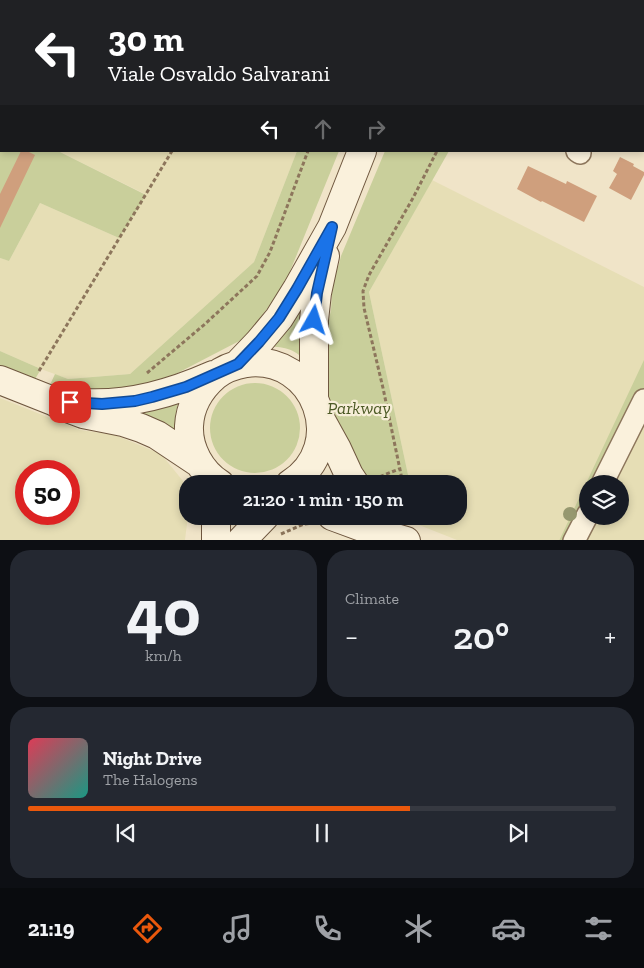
<!DOCTYPE html>
<meta charset="utf-8">
<style>
:root{--surface:#171b24;--page:#242831;--text:#f1f3f6;--muted:#9ea1a6;--line:#363941;--accent:#ea580c}
body{margin:0;font-family:"Zilla Slab",serif;background:var(--page);color:var(--text);height:100vh;display:flex;flex-direction:column;font-size:19px;white-space:nowrap}
*{box-sizing:border-box;margin:0}
p{font-size:16px;color:var(--muted)}
.icon{flex:none;width:28px;height:28px;fill:none;stroke:currentColor;stroke-width:2;stroke-linecap:round;stroke-linejoin:round}
.map{position:relative;height:540px;overflow:hidden}
.side{display:flex;flex-direction:column;gap:10px;padding:10px;background:#0d0f14;flex:1}
.side>*{flex:none}
.banner{position:absolute;left:0px;top:0px;width:645px;height:152px;box-shadow:0 2px 8px #0003;background:#202124;color:#fff;overflow:hidden}
.controls{position:absolute;left:579px;top:475px;display:grid;gap:10px}
.controls a{display:grid;place-items:center;width:50px;height:50px;border-radius:50%;background:var(--surface);box-shadow:0 2px 8px #0003;font-size:25px}
.speed{position:absolute;left:15px;top:460px;display:flex;gap:10px;font-size:25px;font-weight:700;text-align:center}
.speed>*{display:grid;place-content:center;width:65px;height:65px;border-radius:50%;background:var(--surface);box-shadow:0 2px 8px #0003;line-height:1}
.speed .limit{border:8px solid #d22;background:#fff;color:#111}
.pin{position:absolute;display:grid;place-items:center;width:42px;height:42px;color:#fff;margin:-21px;border-radius:10px;box-shadow:0 2px 8px #0006}
.me{position:absolute;width:55px;margin:-28px;rotate:6deg;stroke-linejoin:round;filter:drop-shadow(0 0 4px #0008)}
.turn{display:flex;align-items:center;gap:18px;height:105px;padding:0 25px;font-size:22px}
.turn .icon{width:65px;height:65px;stroke-width:2.5}
.turn b{display:block;font-size:35px;line-height:42px}
.lanes{display:flex;align-items:center;height:48px;padding:0 25px;background:#0003;justify-content:center;gap:25px;direction:ltr}
.lanes .off{opacity:.35}
.big{font-size:38px;font-weight:600;line-height:1.1}
.side .card{flex:1;display:flex;flex-direction:column;justify-content:center;gap:8px;min-width:0;padding:0 18px;border-radius:20px;background:var(--page)}
.side .dial{align-items:center;gap:0}
.dial b{font-size:65px;line-height:1}
.song{display:flex;align-items:center;gap:15px}
.cover{width:60px;height:60px;border-radius:8px;background:linear-gradient(135deg,hsl(350 70% 55%),hsl(170 70% 35%))}
.played{height:5px;border-radius:2px;background:linear-gradient(90deg,var(--accent) 65%,var(--line) 65%)}
.keys{display:flex;justify-content:space-around;direction:ltr}
.heat{display:flex;justify-content:space-between;align-items:center;font-size:28px;direction:ltr}
.side .tiles{flex:1;display:grid;gap:10px;grid-template-columns:1fr 1fr}
.card:last-child{grid-column:span 2}
.trip{position:absolute;left:179px;top:475px;width:288px;height:50px;border-radius:20px;background:var(--surface);box-shadow:0 2px 8px #0003;font-weight:600;line-height:50px;text-align:center}
.tab-bar{display:flex;height:80px;justify-content:space-around;align-items:center;background:#090b0e;color:var(--muted)}
.tab-bar .icon{width:35px;height:35px}
.tab-bar .selected{color:var(--accent)}
.tab-bar b{font-size:22px;color:var(--text)}
.map>svg:first-child{display:block}
.farmland{fill:#e6deb5;fill-rule:evenodd}
.green{fill:#c9cf9b}
.building{fill:#cf9f7d}
.lines{fill:none;stroke-linecap:round;stroke-linejoin:round}
.street-casing{stroke:#8d765c;stroke-width:24}
.secondary-casing{stroke:#6f573f;stroke-width:30}
.path{stroke:#8d765c;stroke-width:3;stroke-dasharray:4 2.5;stroke-linecap:butt}
.street{stroke:#faf1dc;stroke-width:21}
.secondary{stroke:#faf1dc;stroke-width:28}
.tree{fill:#96986f}
.route-casing{stroke:#114b97;stroke-width:12}
.route{stroke:#1a73e8;stroke-width:9}
.labels{text-anchor:middle;stroke-width:4.5;stroke-linejoin:round;paint-order:stroke}
.park-label{font-size:18px;font-style:italic;fill:#4d5a26;stroke:#f7eed8}
</style>
<div class="map">
<svg width="644" height="541" viewBox="0 0 644 541">
<rect width="100%" height="100%" fill="#f0e4c8"/>
<path class="farmland" d="M 0,0 L 354,0 L 354,1 L 1,1 L 1,123 L 0,123 Z
M 58,151 L 297,151 L 254,262 L 130,374 L 68,379 L 41,369 L 0,351 L 0,258 L 9,261 L 40,203 L 119,238 L 145,194 Z
M 432,180 L 644,287 L 644,540 L 457,540 L 419,525 L 417,516 L 458,516 L 458,484 L 410,484 L 369,292 ZM 588,484 L 620,484 L 620,516 L 588,516 Z
M 0,398 L 80,430 L 115,435 L 161,454 L 183,481 L 188,516 L 185,540 L 0,540 ZM 69,471 L 69,514 L 26,514 L 26,471 Z"/>
<path class="green" d="M 0,123 L 1,123 L 1,151 L 58,151 L 146,195 L 119,238 L 40,203 L 9,261 L 0,258 Z
M 297,151 L 339,151 L 284,286 L 245,338 L 168,378 L 129,393 L 99,393 L 49,387 L 55,374 L 68,379 L 130,374 L 254,262 Z
M 385,151 L 449,151 L 369,292 L 410,484 L 363,484 L 324,415 L 324,348 L 331,309 L 333,280 L 339,264 L 341,256 Z
M 307,293 L 304,361 C 296,348 281,347 267,346 Z
M 0,351 L 41,369 L 28,391 L 0,379 Z
M 644,360 L 644,400 L 602,484 L 588,484 L 587,514 L 574,540 L 559,541 Z
M210 428a45 45 0 1 1 90 0a45 45 0 1 1-90 0Z
M 180,397 C 175,411 174,423 176,438 L 136,418 L 137,411 Z"/>
<path class="building" d="M 21,151 L 27,151 L 35,155 L 0,228 L 0,194 Z
M 620,157 L 634,164 L 633,166 L 644,172 L 644,175 L 631,200 L 609,188 L 617,174 L 613,171 Z
M 528,166 L 566,184 L 567,181 L 597,196 L 584,222 L 542,201 L 541,202 L 517,189 Z"/>
<g class="lines">
<defs>
<path id="street" d="M 632,1 L 633,0
M 577,151 L 580,153
M 602,484 L 644,400
M 574,541 L 588,514"/>
<path id="secondary" d="M 423,1 L 423,0
M 238,364 L 259,342 L 279,318 L 297,289 L 332,227 L 362,151
M 0,380 L 53,401 L 67,408 L 83,414 L 123,422 L 141,428 L 157,435 L 199,463
M 314,398 L 314,320 L 317,293 L 325,256
M 86,403 C 131,405 172,393 213,375
M 321,420 L 337,449 L 349,475 L 355,484
M 220,484 C 201,472 188,449 189,426 C 190,406 200,389 215,376 C 223,369 235,365 246,363 C 316,354 350,446 290,484
M 215,516 L 216,522 L 216,541
M 332,516 L 378,533 L 406,541
M 241,541 L 265,516"/>
</defs>
<use href="#street" class="street-casing"/>
<use href="#secondary" class="secondary-casing"/>
<path class="path" d="M 262,1 L 263,0
M 362,1 L 362,0
M 516,1 L 517,0
M 39,371 L 172,151
M 147,373 L 205,324 L 257,276 L 270,252 L 308,151
M 374,479 L 399,469
M 403,484 L 383,388 L 364,308 L 363,291 L 369,275 L 413,198 L 437,151
M 281,534 L 304,524 L 313,523"/>
<use href="#street" class="street"/>
<use href="#secondary" class="secondary"/>
</g>
<circle class="tree" cx="570" cy="514" r="7"/>
<g class="lines">
<defs>
<path id="route" d="M 70,402 L 102,404 L 135,401 L 152,397 L 186,387 L 238,364 L 259,342 L 279,318 L 297,289 L 332,227 L 317,293 L 314,320"/>
</defs>
<use href="#route" class="route-casing"/>
<use href="#route" class="route"/>
</g>
<g class="labels">
<g class="park-label">
<text x="359" y="414">Parkway</text>
</g>
</g>
</svg>
<div class="controls">
<a><svg class="icon" aria-label="layers" viewBox="0 0 24 24"><path d="M12 4l9 5-9 5-9-5zM3 14l9 5 9-5"/></svg></a>
</div>
<div class="speed"><div class="limit">50</div></div>
<div class="pin" style="left:70px;top:402px;background:#d93025"><svg class="icon" aria-label="arrive" viewBox="0 0 24 24"><path d="M6 21V4h12l-3 4 3 4H6"/></svg></div>
<svg class="me" style="left:314px;top:320px" viewBox="-20 -20 40 40"><path d="M0-17L14 15 0 8-14 15z" fill="#1a73e8" stroke="#fff" stroke-width="4"/></svg>
<div class="trip">21:20 · 1 min · 150 m</div>
<div class="banner">
<div class="turn"><svg class="icon" aria-label="left" viewBox="0 0 24 24"><path d="M17 20v-9H6M10 6l-5 5 5 5"/></svg><div><b>30 m</b>Viale Osvaldo Salvarani</div></div>
<div class="lanes"><svg class="icon" aria-label="left" viewBox="0 0 24 24"><path d="M17 20v-9H6M10 6l-5 5 5 5"/></svg><svg class="icon off" aria-label="ahead" viewBox="0 0 24 24"><path d="M12 20V5M6 11l6-6 6 6"/></svg><svg class="icon off" aria-label="right" viewBox="0 0 24 24"><path d="M7 20v-9h11M14 6l5 5-5 5"/></svg></div>
</div>
</div>
<section class="side">
<div class="tiles">
<div class="card dial"><b>40</b><p>km/h</p></div>
<div class="card"><p>Climate</p>
<div class="heat"><a>−</a><b class="big">20°</b><a>+</a></div>
</div>
<div class="card">
<div class="song"><i class="cover"></i><div><b>Night Drive</b><p>The Halogens</p></div></div>
<div class="played"></div>
<div class="keys"><svg class="icon" aria-label="previous" viewBox="0 0 24 24"><path d="M18 5L8 12l10 7zM5 5v14"/></svg><svg class="icon" aria-label="pause" viewBox="0 0 24 24"><path d="M8 5v14M16 5v14"/></svg><svg class="icon" aria-label="next" viewBox="0 0 24 24"><path d="M6 5l10 7-10 7zM19 5v14"/></svg></div>
</div>
</div>
</section>
<nav class="tab-bar">
<b>21:19</b>
<svg class="icon selected" aria-label="directions" viewBox="0 0 24 24"><path d="M12 3l9 9-9 9-9-9zM9 14v-3h6M13 9l2 2-2 2"/></svg>
<svg class="icon" aria-label="music" viewBox="0 0 24 24"><path d="M9 18V5l10-2v13"/><circle cx="6" cy="18" r="3"/><circle cx="16" cy="16" r="3"/></svg>
<svg class="icon" aria-label="phone" viewBox="0 0 24 24"><path d="M5 4h4l2 5-3 2q2 4 5 5l2-3 5 2v4C11 20 4 13 5 4z"/></svg>
<svg class="icon" aria-label="climate" viewBox="0 0 24 24"><path d="M12 3v18M4 7l16 10M4 17L20 7"/></svg>
<svg class="icon" aria-label="car" viewBox="0 0 24 24"><path d="M5 17H2v-5l4-1 3-4h7l3 4 3 1v5h-3M9 17h6M6 11h13"/><circle cx="7" cy="17" r="2"/><circle cx="17" cy="17" r="2"/></svg>
<svg class="icon" aria-label="filters" viewBox="0 0 24 24"><path d="M4 7h16M4 17h16"/><circle cx="9" cy="7" r="2"/><circle cx="15" cy="17" r="2"/></svg>
</nav>
